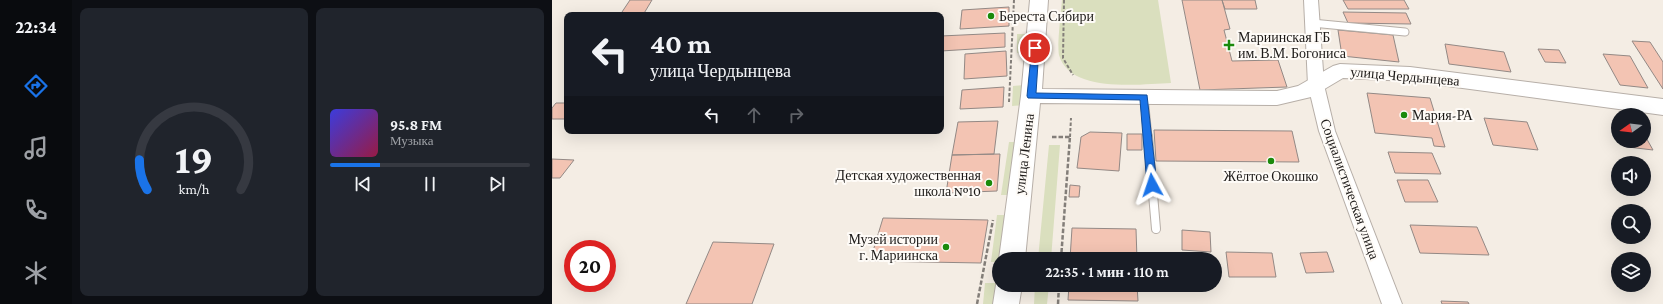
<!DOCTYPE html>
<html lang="ru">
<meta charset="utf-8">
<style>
:root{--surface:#171b24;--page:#20242c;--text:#f1f3f6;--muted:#9ea1a6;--line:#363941;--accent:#1a73e8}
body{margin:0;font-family:"Crimson Pro",serif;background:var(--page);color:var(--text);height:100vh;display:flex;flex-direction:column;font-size:15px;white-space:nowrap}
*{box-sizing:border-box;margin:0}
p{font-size:13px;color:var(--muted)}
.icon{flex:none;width:22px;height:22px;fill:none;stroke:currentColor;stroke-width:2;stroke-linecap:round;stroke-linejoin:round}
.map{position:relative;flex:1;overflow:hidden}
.details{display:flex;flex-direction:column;gap:8px;padding:8px;background:#0d0f14;width:480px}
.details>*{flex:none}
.banner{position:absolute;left:12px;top:12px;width:380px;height:122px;border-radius:8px;box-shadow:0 4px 16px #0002;background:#171b24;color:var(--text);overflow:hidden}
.needle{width:26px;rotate:256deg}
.controls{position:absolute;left:1059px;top:108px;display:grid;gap:8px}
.controls a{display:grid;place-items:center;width:40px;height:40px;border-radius:50%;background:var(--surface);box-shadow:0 4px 16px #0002;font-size:20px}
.speed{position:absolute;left:12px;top:240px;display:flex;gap:8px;font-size:20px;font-weight:700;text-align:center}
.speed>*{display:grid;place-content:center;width:52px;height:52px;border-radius:50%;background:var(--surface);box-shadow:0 4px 16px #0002;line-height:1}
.speed .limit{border:6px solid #d22;background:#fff;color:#111}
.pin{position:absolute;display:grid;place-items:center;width:34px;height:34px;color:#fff;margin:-17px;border:2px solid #fff;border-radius:50%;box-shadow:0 1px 4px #0007}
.me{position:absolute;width:44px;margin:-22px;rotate:355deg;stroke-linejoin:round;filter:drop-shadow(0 0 3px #0008)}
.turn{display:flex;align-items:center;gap:14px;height:84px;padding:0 20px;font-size:18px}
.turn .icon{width:52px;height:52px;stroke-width:2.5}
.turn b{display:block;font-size:28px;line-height:34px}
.lanes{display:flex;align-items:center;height:38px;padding:0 20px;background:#0003;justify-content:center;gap:20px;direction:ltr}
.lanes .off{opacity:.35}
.details .card{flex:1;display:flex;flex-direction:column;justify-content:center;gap:6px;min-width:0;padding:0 14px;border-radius:8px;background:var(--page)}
.details .dial{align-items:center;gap:0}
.dial svg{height:104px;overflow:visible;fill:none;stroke:var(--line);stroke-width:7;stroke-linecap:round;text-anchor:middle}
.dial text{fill:var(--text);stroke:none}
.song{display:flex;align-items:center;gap:12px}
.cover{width:48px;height:48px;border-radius:6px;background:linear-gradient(135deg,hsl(240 70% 55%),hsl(340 70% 35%))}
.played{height:4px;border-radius:2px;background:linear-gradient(90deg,var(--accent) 25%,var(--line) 25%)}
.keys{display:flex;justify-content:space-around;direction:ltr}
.details .tiles{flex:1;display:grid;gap:8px;grid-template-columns:repeat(2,1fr)}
.trip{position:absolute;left:440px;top:252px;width:230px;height:40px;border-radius:20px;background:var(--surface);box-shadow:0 4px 16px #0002;font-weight:600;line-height:40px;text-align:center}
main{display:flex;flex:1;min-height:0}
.tab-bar{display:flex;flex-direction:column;width:72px;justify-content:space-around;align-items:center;background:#090b0e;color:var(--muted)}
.tab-bar .icon{width:28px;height:28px}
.tab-bar .on{color:var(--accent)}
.tab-bar b{font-size:18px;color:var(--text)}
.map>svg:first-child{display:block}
.green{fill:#dadfbe}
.building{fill:#f3c4b3;stroke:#938985}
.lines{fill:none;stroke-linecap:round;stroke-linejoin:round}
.lane-far1-casing{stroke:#b7afa8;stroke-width:9}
.lane-casing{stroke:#b7afa8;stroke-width:10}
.street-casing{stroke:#b7afa8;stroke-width:2}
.secondary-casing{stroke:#b7afa8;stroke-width:2}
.path-far1{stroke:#837e79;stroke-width:2;stroke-dasharray:3.5 2;stroke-linecap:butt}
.path{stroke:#837e79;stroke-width:2.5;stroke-dasharray:4.5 2;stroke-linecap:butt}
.lane-far1{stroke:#fff;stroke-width:7}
.lane{stroke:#fff;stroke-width:8}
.street{fill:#fff;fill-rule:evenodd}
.secondary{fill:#fff;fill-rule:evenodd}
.route{fill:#1a73e8;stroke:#114b97}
.poi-dot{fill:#1b8a0b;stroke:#fefbf7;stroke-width:1.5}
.labels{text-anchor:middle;stroke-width:4;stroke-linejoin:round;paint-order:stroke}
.poi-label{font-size:14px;fill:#1c1917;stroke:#fefbf7;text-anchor:start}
.street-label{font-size:14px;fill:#1c1917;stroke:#fefbf7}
</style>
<main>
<nav class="tab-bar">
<b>22:34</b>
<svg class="icon on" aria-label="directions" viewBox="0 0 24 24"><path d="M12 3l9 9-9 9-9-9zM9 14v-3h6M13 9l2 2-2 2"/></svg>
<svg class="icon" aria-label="music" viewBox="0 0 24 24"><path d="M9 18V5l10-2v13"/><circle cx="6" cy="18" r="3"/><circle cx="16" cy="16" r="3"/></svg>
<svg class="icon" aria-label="phone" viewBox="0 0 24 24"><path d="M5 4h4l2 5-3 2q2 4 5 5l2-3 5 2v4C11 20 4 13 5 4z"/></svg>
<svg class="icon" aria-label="climate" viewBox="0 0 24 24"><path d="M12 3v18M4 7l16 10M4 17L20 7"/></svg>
</nav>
<section class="details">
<div class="tiles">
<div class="card dial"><svg viewBox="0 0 100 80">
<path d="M14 69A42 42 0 1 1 86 69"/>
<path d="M14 69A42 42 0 0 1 8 46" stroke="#1a73e8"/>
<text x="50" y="56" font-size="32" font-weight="700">19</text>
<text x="50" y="72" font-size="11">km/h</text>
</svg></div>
<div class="card">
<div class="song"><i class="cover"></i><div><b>95.8 FM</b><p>Музыка</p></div></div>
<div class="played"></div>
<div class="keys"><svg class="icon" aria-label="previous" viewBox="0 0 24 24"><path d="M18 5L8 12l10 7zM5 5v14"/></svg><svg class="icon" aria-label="pause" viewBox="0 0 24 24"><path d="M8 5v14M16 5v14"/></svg><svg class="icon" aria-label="next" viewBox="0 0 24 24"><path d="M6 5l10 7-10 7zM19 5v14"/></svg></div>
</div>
</div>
</section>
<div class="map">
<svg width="1111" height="304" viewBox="0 0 1111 304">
<rect width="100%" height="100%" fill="#f4ede4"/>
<path class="green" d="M 510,0 L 606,0 L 619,83 C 589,84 518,94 507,55 C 505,46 509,12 510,0 Z
M 465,34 L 474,34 L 474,52 L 465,53 Z
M 472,85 L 472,105 L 460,106 L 461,86 Z
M 457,142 L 469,142 L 462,195 L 449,195 Z
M 497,145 L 508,145 L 499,259 L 486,259 Z
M 445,215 L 457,215 L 447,262 L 439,262 Z
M 433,283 L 447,283 L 446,304 L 431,304 Z
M 483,285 L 497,285 L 495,304 L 482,304 Z"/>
<path class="building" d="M 78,0 L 100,0 L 91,15 L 68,15 Z
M 630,0 L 670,0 L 678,29 L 672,30 L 680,61 L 726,60 L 735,87 L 648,90 Z
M 670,0 L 703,0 L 705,9 L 673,9 Z
M 791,0 L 852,0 L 857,9 L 796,9 Z
M 457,7 L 457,26 L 408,29 L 410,10 Z
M 791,12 L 854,13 L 859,24 L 796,23 Z
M 786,30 L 841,35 L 847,62 L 790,56 Z
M 453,33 L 453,47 L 389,51 L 389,36 Z
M 1080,41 L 1098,42 L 1111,62 L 1111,89 Z
M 893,44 L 952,52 L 959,72 L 897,64 Z
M 986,49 L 1007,50 L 1014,63 L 993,62 Z
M 454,51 L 455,76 L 412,79 L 413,54 Z
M 1051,54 L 1078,56 L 1096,88 L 1068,85 Z
M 452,87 L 451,107 L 408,109 L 410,90 Z
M 815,93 L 878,98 L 893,147 L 882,146 L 880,138 L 823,133 Z
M 4,103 L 15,103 L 15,116 L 13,119 L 0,119 L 0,108 Z
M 932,118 L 975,122 L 986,150 L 941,145 Z
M 446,121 L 442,154 L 400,155 L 406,122 Z
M 602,130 L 740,131 L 747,162 L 604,161 Z
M 538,132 L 570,133 L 567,171 L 525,168 L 529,137 Z
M 575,134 L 590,134 L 590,150 L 575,150 Z
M 1092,134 L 1101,150 L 1076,147 L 1073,141 L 1092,141 Z
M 836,152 L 880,153 L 889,174 L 843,173 Z
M 448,154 L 445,191 L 394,193 L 400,155 Z
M 0,159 L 22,160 L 8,178 L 0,178 Z
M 845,180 L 876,180 L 886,202 L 853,202 Z
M 518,185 L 528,186 L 527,197 L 517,197 Z
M 331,218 L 436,220 L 429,263 L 318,261 Z
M 858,225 L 925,227 L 937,255 L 868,253 Z
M 520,228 L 584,229 L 585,259 L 518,259 Z
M 630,230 L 658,232 L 659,252 L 630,250 Z
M 161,242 L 222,244 L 200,304 L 134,304 Z
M 674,252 L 720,253 L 724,277 L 677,277 Z
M 775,252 L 782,272 L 754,273 L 748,253 Z
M 517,285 L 585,285 L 586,301 L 516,300 Z
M 889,301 L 916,302 L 917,304 L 890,304 Z"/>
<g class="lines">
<defs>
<path id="lane-far1" d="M 760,23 L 853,32
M 592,97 L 596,137"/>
<path id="lane" d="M 596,136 L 604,229"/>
<path id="street" d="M 752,0 L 766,0 L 772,85 L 783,131 L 850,304 L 830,304 L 767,131 L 756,85 Z"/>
<path id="secondary" d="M 478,0 L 496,0 L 490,89 L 725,91 L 746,86 L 781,66 L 788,64 L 858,67 L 1111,99 L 1111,115 L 858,81 L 791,78 L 759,97 L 725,105 L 488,103 L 473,259 L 447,259 L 469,96 Z
M 447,278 L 447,285 L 470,285 L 467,304 L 441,304 L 444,285 Z"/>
</defs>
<use href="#lane-far1" class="lane-far1-casing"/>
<use href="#lane" class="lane-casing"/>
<use href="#street" class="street-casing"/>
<use href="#secondary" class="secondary-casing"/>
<path class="path-far1" d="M 512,0 L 511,58 L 521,75
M 457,102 L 462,0
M 518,137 L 519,118"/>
<path class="path" d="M 500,137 L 518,137
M 509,259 L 518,136
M 425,304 L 441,220
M 506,304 L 507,285"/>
<use href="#lane-far1" class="lane-far1"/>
<use href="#lane" class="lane"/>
<use href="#street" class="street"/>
<use href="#secondary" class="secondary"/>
</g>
<path class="route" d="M 480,46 L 486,46 L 487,48 L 484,93 L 595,95 L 605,185 L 603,188 L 597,188 L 595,185 L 588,100 L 476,98 L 475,96 Z"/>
<g class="poi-dot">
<circle cx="439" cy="16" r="4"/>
<path d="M675 39h4v4h4v4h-4v4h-4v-4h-4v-4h4z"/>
<circle cx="852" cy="115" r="4"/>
<circle cx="719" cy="161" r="4"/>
<circle cx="437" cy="183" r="4"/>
<circle cx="394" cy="247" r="4"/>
</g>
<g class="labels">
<g class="poi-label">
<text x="447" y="21">Береста Сибири</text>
<text x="686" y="42">Мариинская ГБ<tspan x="686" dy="16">им. В.М. Богониса</tspan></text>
<text x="860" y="120">Мария-РА</text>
<text x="429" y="180" text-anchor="end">Детская художественная<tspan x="429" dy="16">школа №10</tspan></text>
<text x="719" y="181" text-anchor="middle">Жёлтое Окошко</text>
<text x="386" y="244" text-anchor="end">Музей истории<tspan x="386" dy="16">г. Мариинска</tspan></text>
</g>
<g class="street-label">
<text transform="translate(853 76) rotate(5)" y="5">улица Чердынцева</text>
<text transform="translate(472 154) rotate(-83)" y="5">улица Ленина</text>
<text transform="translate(798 189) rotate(70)" y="5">Социалистическая улица</text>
</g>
</g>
</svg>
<div class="controls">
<a><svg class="needle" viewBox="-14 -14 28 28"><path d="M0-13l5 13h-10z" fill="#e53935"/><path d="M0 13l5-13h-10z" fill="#9ea1a6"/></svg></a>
<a><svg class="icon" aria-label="sound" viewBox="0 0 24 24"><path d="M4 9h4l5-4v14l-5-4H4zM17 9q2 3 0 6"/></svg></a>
<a><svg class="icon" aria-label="search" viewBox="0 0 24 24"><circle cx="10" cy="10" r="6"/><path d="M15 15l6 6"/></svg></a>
<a><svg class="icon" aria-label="layers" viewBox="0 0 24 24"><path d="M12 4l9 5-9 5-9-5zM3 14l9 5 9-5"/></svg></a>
</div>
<div class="speed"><div class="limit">20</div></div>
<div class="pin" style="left:483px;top:48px;background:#d93025"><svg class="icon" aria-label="arrive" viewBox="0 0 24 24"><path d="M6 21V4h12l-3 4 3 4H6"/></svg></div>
<svg class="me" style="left:600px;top:185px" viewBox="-20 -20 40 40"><path d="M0-17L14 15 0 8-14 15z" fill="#1a73e8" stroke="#fff" stroke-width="4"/></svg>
<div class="trip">22:35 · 1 мин · 110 m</div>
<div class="banner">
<div class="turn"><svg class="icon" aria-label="left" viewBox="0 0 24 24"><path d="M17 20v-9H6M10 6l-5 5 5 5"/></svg><div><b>40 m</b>улица Чердынцева</div></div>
<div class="lanes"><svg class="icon" aria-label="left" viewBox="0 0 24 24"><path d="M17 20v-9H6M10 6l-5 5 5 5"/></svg><svg class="icon off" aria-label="ahead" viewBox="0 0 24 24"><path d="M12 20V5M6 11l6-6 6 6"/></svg><svg class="icon off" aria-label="right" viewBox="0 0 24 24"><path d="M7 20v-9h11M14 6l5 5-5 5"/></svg></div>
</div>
</div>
</main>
